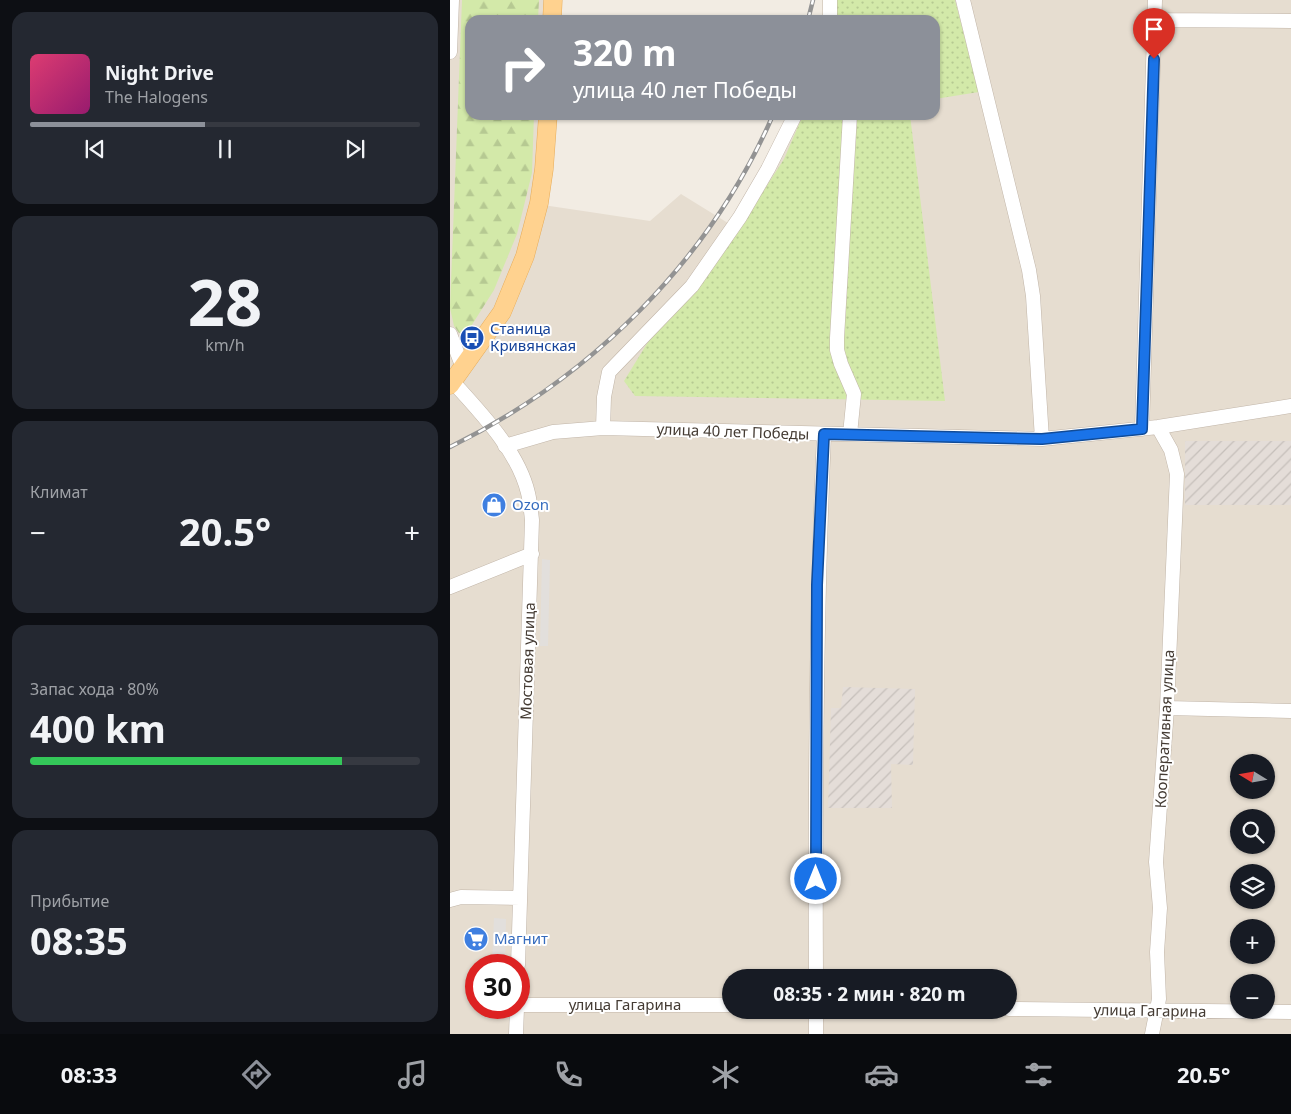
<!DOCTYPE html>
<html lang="ru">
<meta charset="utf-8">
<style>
:root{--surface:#171b24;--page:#242831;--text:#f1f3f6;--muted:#9ea1a6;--line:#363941;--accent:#8c9099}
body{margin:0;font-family:"Noto Sans",sans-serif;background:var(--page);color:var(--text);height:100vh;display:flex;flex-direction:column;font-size:19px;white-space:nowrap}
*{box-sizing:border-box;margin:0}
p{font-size:16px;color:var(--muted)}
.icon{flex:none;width:28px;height:28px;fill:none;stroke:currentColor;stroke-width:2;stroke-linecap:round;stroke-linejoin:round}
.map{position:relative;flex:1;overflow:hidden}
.side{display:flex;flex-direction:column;gap:12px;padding:12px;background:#0d0f14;width:450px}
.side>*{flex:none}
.top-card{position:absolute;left:15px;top:15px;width:475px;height:105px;border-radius:15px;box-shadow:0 1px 4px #0004;background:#8c9099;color:#fff;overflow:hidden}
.needle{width:32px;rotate:281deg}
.controls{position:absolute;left:780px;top:754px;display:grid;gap:10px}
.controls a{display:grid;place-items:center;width:45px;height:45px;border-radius:50%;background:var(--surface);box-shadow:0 1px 4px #0004;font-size:25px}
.speed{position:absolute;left:15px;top:954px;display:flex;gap:10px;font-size:25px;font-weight:700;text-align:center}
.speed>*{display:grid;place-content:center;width:65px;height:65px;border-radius:50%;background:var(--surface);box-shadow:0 1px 4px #0004;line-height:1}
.speed .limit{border:8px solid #d22;background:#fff;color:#111}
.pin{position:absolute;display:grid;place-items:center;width:42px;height:42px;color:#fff;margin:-51px -21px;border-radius:50% 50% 50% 0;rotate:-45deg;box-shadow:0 0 5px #0007}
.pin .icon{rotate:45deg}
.me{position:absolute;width:55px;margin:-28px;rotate:0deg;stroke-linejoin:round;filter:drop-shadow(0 0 4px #0008)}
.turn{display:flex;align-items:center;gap:18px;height:105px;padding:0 25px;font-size:22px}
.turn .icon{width:65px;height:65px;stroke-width:2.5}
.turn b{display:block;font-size:35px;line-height:42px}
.big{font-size:38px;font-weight:700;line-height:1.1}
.side .tile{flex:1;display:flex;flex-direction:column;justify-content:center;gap:8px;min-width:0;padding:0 18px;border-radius:15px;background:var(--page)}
.side .dial{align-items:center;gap:0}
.dial b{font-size:65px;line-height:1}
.song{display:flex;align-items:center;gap:15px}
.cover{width:60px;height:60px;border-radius:8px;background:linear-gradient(135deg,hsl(340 70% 55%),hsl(320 70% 35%))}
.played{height:5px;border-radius:2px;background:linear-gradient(90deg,var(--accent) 45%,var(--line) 45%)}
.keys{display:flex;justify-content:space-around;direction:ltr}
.heat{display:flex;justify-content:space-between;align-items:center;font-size:28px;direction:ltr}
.charge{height:8px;border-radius:4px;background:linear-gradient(90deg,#34c759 80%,var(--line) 0)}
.trip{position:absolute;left:272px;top:969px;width:295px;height:50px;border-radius:25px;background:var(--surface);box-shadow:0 1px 4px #0004;font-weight:700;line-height:50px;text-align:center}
.menu{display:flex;height:80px;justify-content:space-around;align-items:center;background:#090b0e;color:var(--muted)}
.menu .icon{width:35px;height:35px}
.menu .selected{color:var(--accent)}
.menu b{font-size:22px;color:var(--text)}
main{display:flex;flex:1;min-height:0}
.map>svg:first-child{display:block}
.residential{fill:#e6ddd0;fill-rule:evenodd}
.industrial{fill:url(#industrial-furrows)}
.forest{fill:url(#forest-firs)}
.garden{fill:url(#garden-dots)}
.parking{fill:#e2dfdc}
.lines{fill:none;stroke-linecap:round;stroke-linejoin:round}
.minor-casing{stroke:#c1b5a8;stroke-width:15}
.major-casing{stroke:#e7ad5b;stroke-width:19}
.minor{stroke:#fff;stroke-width:14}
.major{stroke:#ffd28f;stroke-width:18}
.rail-casing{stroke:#939393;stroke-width:4.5}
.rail{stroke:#fff;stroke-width:2.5;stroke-dasharray:8;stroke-linecap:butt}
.route-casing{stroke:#114b97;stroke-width:12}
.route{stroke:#1a73e8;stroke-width:9}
.labels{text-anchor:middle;stroke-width:4;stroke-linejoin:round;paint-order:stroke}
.transit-label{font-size:15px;fill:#164399;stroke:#fff;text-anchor:start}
.street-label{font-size:15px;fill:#443b33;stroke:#fff}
.shop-label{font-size:15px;fill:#366cbe;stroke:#fff;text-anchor:start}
</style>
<main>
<section class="side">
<div class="tile">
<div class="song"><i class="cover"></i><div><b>Night Drive</b><p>The Halogens</p></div></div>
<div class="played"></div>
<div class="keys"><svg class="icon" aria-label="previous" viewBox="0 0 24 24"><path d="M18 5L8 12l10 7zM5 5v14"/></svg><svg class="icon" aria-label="pause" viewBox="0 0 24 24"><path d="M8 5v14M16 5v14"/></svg><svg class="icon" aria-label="next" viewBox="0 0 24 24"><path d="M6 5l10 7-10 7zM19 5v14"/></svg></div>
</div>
<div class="tile dial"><b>28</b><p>km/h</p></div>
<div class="tile"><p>Климат</p>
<div class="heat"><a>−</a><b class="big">20.5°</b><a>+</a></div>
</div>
<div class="tile"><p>Запас хода · 80%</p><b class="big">400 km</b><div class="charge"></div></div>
<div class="tile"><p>Прибытие</p><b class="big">08:35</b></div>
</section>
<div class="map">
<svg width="841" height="1034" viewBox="0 0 841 1034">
<defs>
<pattern id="industrial-furrows" width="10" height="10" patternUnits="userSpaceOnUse" patternTransform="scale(1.25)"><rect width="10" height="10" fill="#e4ddd8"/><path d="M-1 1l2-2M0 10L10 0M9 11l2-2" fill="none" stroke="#c5bfba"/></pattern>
<pattern id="forest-firs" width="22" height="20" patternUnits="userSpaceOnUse" patternTransform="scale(1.25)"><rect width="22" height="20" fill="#d3e9a9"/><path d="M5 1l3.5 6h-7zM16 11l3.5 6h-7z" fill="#b6c992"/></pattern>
<pattern id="garden-dots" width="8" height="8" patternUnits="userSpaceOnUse" patternTransform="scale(1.25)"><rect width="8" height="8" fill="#d3e9a9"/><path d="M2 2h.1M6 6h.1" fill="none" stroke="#b6c992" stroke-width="1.8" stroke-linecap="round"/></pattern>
</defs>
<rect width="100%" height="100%" fill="#f2ece3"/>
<path class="residential" d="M 0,0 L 105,0 L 104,20 L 20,20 L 20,115 L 101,115 L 93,205 L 200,221 L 231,194 L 286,228 L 324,172 L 349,115 L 485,115 L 485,20 L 389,0 L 841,0 L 841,1034 L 0,1034 ZM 789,762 L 816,762 L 816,790 L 789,790 ZM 789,818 L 816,818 L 816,845 L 789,845 ZM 789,872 L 816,872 L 816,900 L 789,900 ZM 789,928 L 816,928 L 816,955 L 789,955 ZM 26,965 L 69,965 L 69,1008 L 26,1008 ZM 281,978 L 559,978 L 559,1010 L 281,1010 ZM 789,982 L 816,982 L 816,1010 L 789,1010 Z"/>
<path class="industrial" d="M 735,441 L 841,441 L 841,505 L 735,505 Z
M 393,687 L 465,689 L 463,765 L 441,764 L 442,808 L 378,808 L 381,708 L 391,708 Z"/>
<path class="forest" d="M 12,0 L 89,0 L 88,20 L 20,20 L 20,115 L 84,115 L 82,173 L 67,234 L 44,290 L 18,331 L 9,333 L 4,326 L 0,308 Z"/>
<path class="garden" d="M 387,0 L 505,0 L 529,92 L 485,99 L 485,20 L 386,20 Z
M 353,115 L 460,115 L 495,401 L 185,396 L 174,381 L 201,337 L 271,257 L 334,159 Z"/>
<path class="parking" d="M 92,559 L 100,560 L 98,646 L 90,646 Z
M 44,918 L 56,919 L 55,965 L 42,965 Z"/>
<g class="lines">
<defs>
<path id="minor" d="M 380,0 L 380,20
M 513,0 L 579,270 L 583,296 L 592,439
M 705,20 L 841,21
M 0,52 L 2,0
M 0,334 L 13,368
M 3,382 C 31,413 68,451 78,493 C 80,501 81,511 82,520 L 68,965
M 153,428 L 154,397 L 159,372 L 242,286 L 290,217 L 318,169 L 345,115
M 692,429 L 705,0
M 400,434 L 404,394 L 391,364 L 387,350 L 387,338 L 400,115
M 55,446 L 103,432 L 153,428 L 592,439 L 708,427 L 841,406
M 0,587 L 82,554
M 717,708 L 841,711
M 0,900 L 11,897 L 70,898
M 366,978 C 365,796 366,616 374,434
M 69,1005 L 281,1005
M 559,1009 L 841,1012
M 66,1034 L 67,1008
M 366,1034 L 366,1010
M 702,1034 L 709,999 L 707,952 L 710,908 L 706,862 L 717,708 L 727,474 L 721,450 L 708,427"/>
<path id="major" d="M 102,20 L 103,0
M 0,385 L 52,312 L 75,256 L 89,203 L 94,169 L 98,115"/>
</defs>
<use href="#minor" class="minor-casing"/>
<use href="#major" class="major-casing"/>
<use href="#minor" class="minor"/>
<use href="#major" class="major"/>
<defs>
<path id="rail" d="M 358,20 L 363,0
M 0,447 C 141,378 260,260 323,115"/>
</defs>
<use href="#rail" class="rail-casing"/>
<use href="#rail" class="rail"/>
</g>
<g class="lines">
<defs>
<path id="route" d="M 366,879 L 367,585 L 374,434 L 592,439 L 692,429 L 704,59"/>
</defs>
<use href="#route" class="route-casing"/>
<use href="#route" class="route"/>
</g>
<defs>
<symbol id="bus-disc" viewBox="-11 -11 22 22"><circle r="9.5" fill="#1a4fb4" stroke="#fff"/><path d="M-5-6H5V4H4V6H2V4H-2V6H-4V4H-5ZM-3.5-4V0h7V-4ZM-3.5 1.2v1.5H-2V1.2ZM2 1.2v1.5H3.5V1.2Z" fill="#fff"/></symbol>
<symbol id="shop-disc" viewBox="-11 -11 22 22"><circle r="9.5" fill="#3f7fe0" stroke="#fff"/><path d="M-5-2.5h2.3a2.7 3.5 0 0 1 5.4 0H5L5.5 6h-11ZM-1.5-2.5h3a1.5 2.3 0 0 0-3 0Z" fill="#fff"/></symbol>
<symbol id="supermarket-disc" viewBox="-11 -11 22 22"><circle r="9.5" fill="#3f7fe0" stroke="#fff"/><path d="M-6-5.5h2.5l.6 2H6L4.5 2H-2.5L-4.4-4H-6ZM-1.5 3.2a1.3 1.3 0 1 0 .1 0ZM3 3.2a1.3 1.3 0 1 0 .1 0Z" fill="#fff"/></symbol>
</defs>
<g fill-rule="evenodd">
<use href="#bus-disc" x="8" y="324" width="28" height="28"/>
<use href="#shop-disc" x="30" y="491" width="28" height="28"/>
<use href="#supermarket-disc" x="12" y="925" width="28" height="28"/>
</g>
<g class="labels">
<g class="transit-label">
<text x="40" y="334">Станица<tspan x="40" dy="17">Кривянская</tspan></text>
</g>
<g class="street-label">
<text transform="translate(283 432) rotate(2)" y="5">улица 40 лет Победы</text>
<text transform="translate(78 661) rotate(-88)" y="5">Мостовая улица</text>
<text transform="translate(715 729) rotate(-87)" y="5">Кооперативная улица</text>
<text x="175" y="1010">улица Гагарина</text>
<text transform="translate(700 1011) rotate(1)" y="5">улица Гагарина</text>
</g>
<g class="shop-label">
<text x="62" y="510">Ozon</text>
<text x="44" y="944">Магнит</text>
</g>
</g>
</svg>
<div class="controls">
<a><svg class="needle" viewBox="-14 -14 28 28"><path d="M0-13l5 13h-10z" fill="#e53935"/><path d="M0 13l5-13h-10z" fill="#9ea1a6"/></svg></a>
<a><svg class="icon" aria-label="search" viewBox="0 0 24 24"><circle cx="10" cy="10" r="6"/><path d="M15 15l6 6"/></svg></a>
<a><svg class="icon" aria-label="layers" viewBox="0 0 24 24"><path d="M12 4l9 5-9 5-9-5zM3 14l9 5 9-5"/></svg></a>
<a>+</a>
<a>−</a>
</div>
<div class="speed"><div class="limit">30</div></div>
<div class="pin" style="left:704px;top:59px;background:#d93025"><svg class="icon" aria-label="arrive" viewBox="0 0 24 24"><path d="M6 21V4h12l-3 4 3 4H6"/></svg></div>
<svg class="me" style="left:366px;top:879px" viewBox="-20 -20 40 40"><circle r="17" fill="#1a73e8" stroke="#fff" stroke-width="3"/><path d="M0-11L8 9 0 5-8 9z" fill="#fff"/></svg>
<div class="trip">08:35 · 2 мин · 820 m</div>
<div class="top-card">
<div class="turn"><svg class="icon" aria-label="right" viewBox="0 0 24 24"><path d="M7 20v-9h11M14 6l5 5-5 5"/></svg><div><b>320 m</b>улица 40 лет Победы</div></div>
</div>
</div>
</main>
<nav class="menu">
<b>08:33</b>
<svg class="icon selected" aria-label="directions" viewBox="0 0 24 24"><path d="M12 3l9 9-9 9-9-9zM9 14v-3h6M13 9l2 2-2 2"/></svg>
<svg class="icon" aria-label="music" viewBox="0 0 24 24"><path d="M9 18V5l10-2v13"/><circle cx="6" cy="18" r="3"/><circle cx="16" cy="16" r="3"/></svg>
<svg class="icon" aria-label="phone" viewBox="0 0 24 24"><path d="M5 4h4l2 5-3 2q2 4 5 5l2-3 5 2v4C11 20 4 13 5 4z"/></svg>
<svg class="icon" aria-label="climate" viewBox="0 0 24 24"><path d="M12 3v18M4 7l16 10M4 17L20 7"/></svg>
<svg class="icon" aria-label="car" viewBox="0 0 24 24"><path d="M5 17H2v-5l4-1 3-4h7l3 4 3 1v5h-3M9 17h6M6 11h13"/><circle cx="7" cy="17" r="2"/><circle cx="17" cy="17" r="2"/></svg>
<svg class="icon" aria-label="filters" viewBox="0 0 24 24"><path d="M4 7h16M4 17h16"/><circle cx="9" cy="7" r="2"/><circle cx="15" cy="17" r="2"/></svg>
<b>20.5°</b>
</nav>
